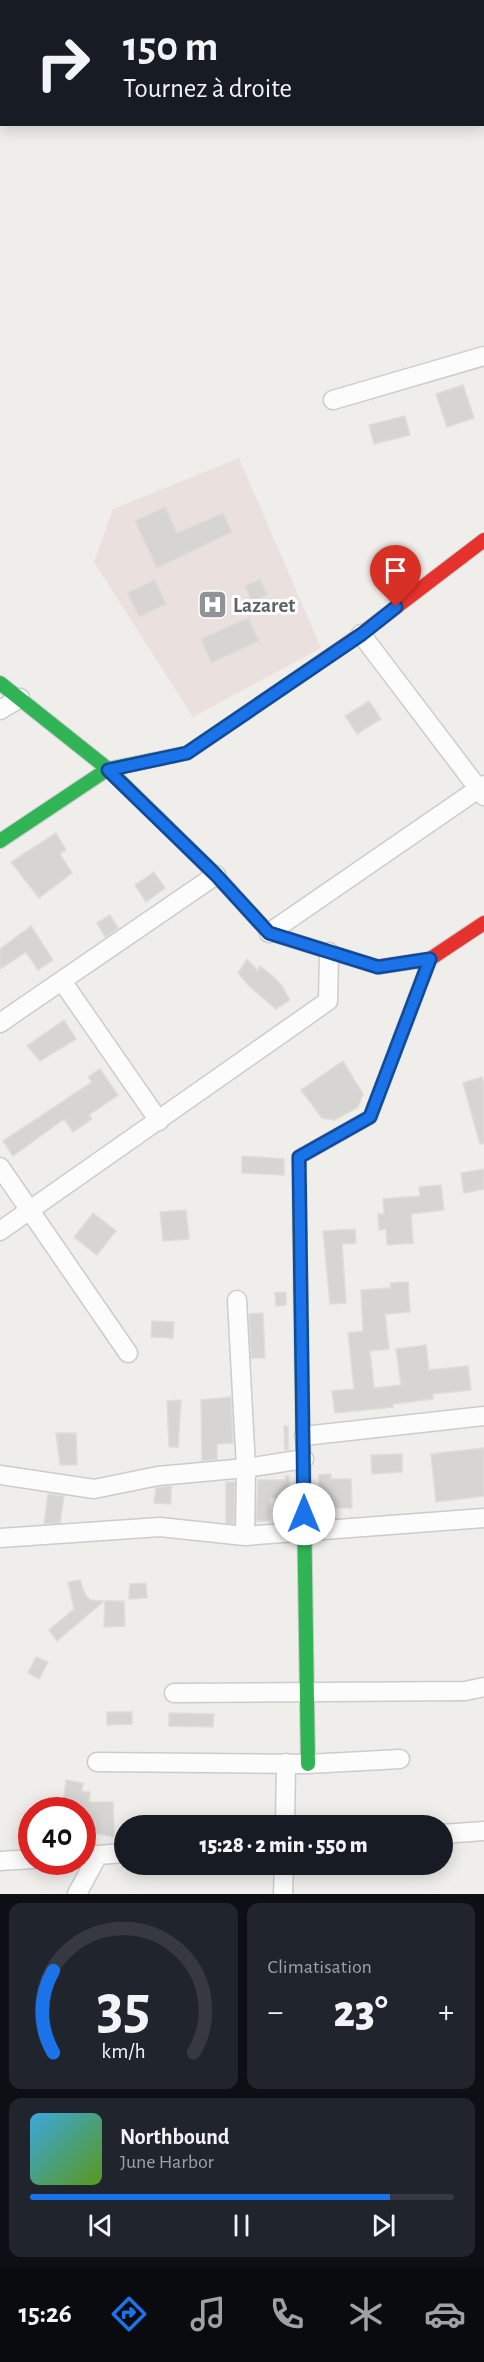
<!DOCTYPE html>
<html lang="fr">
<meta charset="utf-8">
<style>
:root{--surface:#171b24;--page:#20242c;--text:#f1f3f6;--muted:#9ea1a6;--line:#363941;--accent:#1a73e8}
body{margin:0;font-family:"Alegreya Sans",sans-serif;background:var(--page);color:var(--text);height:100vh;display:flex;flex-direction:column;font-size:22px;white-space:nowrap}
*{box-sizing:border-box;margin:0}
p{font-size:20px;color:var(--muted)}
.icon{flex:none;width:33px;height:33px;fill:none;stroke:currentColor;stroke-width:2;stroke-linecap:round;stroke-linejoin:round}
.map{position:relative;height:1894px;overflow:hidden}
.panel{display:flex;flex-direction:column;gap:9px;padding:9px;background:#0d0f14;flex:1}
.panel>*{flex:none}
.banner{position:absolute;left:0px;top:0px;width:484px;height:126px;box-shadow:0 3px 15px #0003;background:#171b24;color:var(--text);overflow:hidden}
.speed{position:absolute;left:18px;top:1797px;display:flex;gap:12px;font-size:30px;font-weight:700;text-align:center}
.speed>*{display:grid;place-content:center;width:78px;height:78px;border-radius:50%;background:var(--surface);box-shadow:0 3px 15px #0003;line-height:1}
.speed .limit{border:9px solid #d22;background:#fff;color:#111}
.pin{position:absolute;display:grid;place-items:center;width:51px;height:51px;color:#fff;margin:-62px -26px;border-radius:50% 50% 50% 0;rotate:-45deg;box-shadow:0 0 6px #0007}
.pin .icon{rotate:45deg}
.me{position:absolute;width:66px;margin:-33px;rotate:0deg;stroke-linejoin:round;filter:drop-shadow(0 0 4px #0008)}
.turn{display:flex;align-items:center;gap:21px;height:126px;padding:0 24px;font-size:27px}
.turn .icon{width:78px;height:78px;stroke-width:2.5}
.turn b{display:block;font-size:42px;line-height:51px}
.big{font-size:45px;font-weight:800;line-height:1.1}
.panel .card{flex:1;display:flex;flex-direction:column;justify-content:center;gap:9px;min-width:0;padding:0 21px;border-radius:12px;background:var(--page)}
.panel .dial{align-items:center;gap:0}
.dial svg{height:156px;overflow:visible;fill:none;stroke:var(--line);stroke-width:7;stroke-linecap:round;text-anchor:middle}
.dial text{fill:var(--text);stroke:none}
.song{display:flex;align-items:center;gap:18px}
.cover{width:72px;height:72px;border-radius:9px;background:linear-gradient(135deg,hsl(200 70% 55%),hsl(90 70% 35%))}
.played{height:6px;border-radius:3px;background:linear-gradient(90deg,var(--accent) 85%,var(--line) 85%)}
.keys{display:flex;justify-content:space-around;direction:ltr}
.heat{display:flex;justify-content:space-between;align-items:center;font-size:33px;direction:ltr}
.panel .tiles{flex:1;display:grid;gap:9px;grid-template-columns:1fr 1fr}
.card:last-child{grid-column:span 2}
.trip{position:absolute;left:114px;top:1815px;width:339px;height:60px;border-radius:30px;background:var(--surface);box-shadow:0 3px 15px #0003;font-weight:800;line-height:60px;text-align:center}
.menu{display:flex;height:96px;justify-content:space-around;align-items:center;background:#090b0e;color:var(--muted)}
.menu .icon{width:42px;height:42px}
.menu .current{color:var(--accent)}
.menu b{font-size:27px;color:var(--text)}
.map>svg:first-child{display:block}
.medical{fill:#eae0de}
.building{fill:#d6d5d3;stroke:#deddd9;stroke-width:1.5}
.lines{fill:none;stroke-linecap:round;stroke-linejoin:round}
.street-casing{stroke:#cbcccc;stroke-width:21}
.fast-casing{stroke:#cacacb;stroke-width:16}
.slow-casing{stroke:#cacacb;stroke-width:16}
.jam-casing{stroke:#cacacb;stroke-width:16}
.street{stroke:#fdfcfc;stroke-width:18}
.fast{stroke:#30b455;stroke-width:14}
.slow{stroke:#ff9f0a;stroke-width:14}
.jam{stroke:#e5322d;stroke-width:14}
.route-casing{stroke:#114b97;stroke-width:15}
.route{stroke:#1a73e8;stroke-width:10}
.labels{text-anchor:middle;stroke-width:6;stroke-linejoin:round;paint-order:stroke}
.poi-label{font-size:21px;font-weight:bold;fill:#5f6368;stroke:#fff;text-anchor:start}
</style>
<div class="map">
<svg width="484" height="1894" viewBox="0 0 484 1894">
<rect width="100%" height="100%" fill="#efeeea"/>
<path class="medical" d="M 239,458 L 321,648 L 193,717 L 94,562 L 113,509 Z"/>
<path class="building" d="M 463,385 L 474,418 L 447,427 L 436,394 Z
M 405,416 L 410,435 L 374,444 L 369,425 Z
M 165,507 L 177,533 L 223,513 L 232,532 L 157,568 L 135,521 Z
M 260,579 L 267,595 L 252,602 L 245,586 Z
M 155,580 L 166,604 L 139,617 L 127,593 Z
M 248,618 L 259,641 L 211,663 L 201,639 Z
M 369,701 L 381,719 L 357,734 L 345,716 Z
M 56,833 L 66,850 L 60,854 L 72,873 L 39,898 L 11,862 Z
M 154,872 L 165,888 L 146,902 L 135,885 Z
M 110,915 L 118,928 L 105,937 L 97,923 Z
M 31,926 L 53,960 L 38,970 L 26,952 L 0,969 L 0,949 Z
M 247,959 L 258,971 L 260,966 L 275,978 L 282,986 L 290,1000 L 276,1009 L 249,986 L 238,973 Z
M 64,1020 L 76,1039 L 40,1061 L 27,1046 Z
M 343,1061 L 363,1094 L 358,1107 L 335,1120 L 322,1118 L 301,1090 Z
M 100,1069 L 118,1095 L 89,1115 L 92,1119 L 73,1132 L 64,1119 L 13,1156 L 3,1141 L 92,1082 L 88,1077 Z
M 482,1077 L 484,1084 L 484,1143 L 480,1144 L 463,1083 Z
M 242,1156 L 284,1159 L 284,1175 L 242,1173 Z
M 484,1169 L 484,1189 L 464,1193 L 461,1173 Z
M 441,1185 L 444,1210 L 411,1214 L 413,1243 L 387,1245 L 386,1229 L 379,1230 L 378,1214 L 384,1214 L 383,1199 L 420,1196 L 419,1187 Z
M 186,1210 L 189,1239 L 163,1241 L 160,1212 Z
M 93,1213 L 116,1231 L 97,1255 L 74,1237 Z
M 355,1229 L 356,1243 L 342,1244 L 346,1303 L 330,1304 L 323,1231 Z
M 408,1282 L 410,1312 L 385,1314 L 389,1349 L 370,1351 L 374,1388 L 401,1385 L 396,1349 L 426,1345 L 429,1370 L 468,1366 L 471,1390 L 433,1394 L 433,1399 L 393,1404 L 393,1407 L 335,1413 L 332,1391 L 354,1389 L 348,1333 L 363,1331 L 361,1290 L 391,1288 L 390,1283 Z
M 286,1292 L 286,1305 L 276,1306 L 275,1293 Z
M 263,1313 L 265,1358 L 251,1358 L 249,1314 Z
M 152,1321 L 174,1322 L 173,1338 L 151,1337 Z
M 231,1397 L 233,1443 L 217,1444 L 217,1459 L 202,1461 L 201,1400 Z
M 181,1400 L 178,1447 L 169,1447 L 167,1401 Z
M 284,1426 L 288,1426 L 288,1450 L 285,1450 Z
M 56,1433 L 76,1433 L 77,1465 L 60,1465 Z
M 484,1448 L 484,1496 L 436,1502 L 431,1454 Z
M 402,1454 L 402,1472 L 372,1474 L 371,1455 Z
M 331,1474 L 331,1479 L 351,1479 L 352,1508 L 323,1508 L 322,1497 L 319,1497 L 319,1475 Z
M 285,1476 L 289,1476 L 289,1497 L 270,1498 L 270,1521 L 256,1521 L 258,1480 L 286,1480 Z
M 226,1482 L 235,1482 L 234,1524 L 226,1523 Z
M 171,1486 L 171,1504 L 154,1503 L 156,1488 Z
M 48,1494 L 64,1496 L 60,1523 L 44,1524 Z
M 80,1580 L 85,1594 L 90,1600 L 104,1601 L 57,1641 L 49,1630 L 74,1609 L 68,1582 Z
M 146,1583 L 147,1598 L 129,1599 L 130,1584 Z
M 105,1601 L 124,1601 L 125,1626 L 104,1627 Z
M 36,1657 L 48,1662 L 39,1679 L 28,1673 Z
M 107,1712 L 132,1712 L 132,1724 L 107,1725 Z
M 169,1713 L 214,1714 L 213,1727 L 169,1726 Z
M 66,1780 L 83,1783 L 82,1791 L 90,1792 L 89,1802 L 113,1802 L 114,1837 L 82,1831 L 82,1807 L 63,1804 Z"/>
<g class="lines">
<defs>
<path id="street" d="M 417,2 L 418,0
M 483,38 L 484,38
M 333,400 L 484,356
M 361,634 L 484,796
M 0,710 L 20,698
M 269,933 L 484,785
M 62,981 L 159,1121
M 0,1023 L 216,875
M 0,1167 L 128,1353
M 0,1231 L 328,1001 L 329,952
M 237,1300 L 246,1468 L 245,1536
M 304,1436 L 484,1416
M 0,1475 L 94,1489 L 158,1476 L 246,1468 L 304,1459
M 0,1538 L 160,1527 L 245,1536 L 484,1518
M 174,1693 L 465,1691 L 484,1687
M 97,1762 L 308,1764 L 400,1759
M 285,1826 L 286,1763
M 442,1834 L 484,1831
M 98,1855 L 124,1853
M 0,1861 L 32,1859
M 77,1894 L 98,1855 L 82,1856
M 283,1894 L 284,1864"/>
<path id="fast" d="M 0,683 L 108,769 L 216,875 L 260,923
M 0,841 L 108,769 L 187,753 L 259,704
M 300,1251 L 308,1764"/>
<path id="slow" d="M 300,1251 L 299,1157 L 370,1117 L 430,959"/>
<path id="jam" d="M 259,704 L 361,634 L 484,540
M 260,923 L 269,933 L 378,967 L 430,959 L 484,923"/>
</defs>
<use href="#street" class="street-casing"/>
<use href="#fast" class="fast-casing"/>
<use href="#slow" class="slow-casing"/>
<use href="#jam" class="jam-casing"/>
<use href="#street" class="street"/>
<use href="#fast" class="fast"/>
<use href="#slow" class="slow"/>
<use href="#jam" class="jam"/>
</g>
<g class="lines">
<defs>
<path id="route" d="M 304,1514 L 299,1157 L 370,1117 L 430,959 L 378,967 L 269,933 L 216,875 L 108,770 L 187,753 L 362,634 L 396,607"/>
</defs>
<use href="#route" class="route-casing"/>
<use href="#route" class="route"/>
</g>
<defs>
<symbol id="hospital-square" viewBox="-11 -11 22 22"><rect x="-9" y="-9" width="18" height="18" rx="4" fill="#919496" stroke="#fff"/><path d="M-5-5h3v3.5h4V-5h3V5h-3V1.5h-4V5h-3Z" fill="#fff"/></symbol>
</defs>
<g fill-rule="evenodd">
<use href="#hospital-square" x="196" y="588" width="33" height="33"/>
</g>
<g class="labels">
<g class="poi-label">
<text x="233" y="612">Lazaret</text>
</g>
</g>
</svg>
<div class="speed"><div class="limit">40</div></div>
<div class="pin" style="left:396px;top:607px;background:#d93025"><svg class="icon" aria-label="arrive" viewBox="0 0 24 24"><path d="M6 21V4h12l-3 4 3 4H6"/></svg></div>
<svg class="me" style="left:304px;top:1514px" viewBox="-20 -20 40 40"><circle r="19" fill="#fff"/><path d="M0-13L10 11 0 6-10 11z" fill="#1a73e8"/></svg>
<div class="trip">15:28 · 2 min · 550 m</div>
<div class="banner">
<div class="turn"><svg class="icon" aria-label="right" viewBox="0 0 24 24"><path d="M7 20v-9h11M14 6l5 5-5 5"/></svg><div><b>150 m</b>Tournez à droite</div></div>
</div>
</div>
<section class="panel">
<div class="tiles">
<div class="card dial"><svg viewBox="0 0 100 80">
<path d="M14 69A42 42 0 1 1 86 69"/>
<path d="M14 69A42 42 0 0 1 14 27" stroke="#1a73e8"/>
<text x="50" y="56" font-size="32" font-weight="700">35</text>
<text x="50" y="72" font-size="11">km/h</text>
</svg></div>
<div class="card"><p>Climatisation</p>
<div class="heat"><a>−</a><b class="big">23°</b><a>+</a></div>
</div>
<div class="card">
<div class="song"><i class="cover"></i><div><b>Northbound</b><p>June Harbor</p></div></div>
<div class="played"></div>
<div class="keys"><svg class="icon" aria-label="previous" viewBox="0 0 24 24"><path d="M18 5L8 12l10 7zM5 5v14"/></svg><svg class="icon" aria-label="pause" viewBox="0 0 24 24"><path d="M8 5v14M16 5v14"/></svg><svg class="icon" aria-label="next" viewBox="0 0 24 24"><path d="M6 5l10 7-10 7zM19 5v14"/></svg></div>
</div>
</div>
</section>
<nav class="menu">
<b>15:26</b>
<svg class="icon current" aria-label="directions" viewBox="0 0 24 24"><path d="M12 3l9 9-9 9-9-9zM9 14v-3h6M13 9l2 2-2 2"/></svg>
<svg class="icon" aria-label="music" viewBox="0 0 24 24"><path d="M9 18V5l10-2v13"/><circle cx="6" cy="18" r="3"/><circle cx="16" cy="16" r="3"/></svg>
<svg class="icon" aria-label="phone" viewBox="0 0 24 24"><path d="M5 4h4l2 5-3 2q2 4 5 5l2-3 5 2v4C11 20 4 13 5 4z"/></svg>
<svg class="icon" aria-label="climate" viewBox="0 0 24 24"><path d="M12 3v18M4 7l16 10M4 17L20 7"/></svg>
<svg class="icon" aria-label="car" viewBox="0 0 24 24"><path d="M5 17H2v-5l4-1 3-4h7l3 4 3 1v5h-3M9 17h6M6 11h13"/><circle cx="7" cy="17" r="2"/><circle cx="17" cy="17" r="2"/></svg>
</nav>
